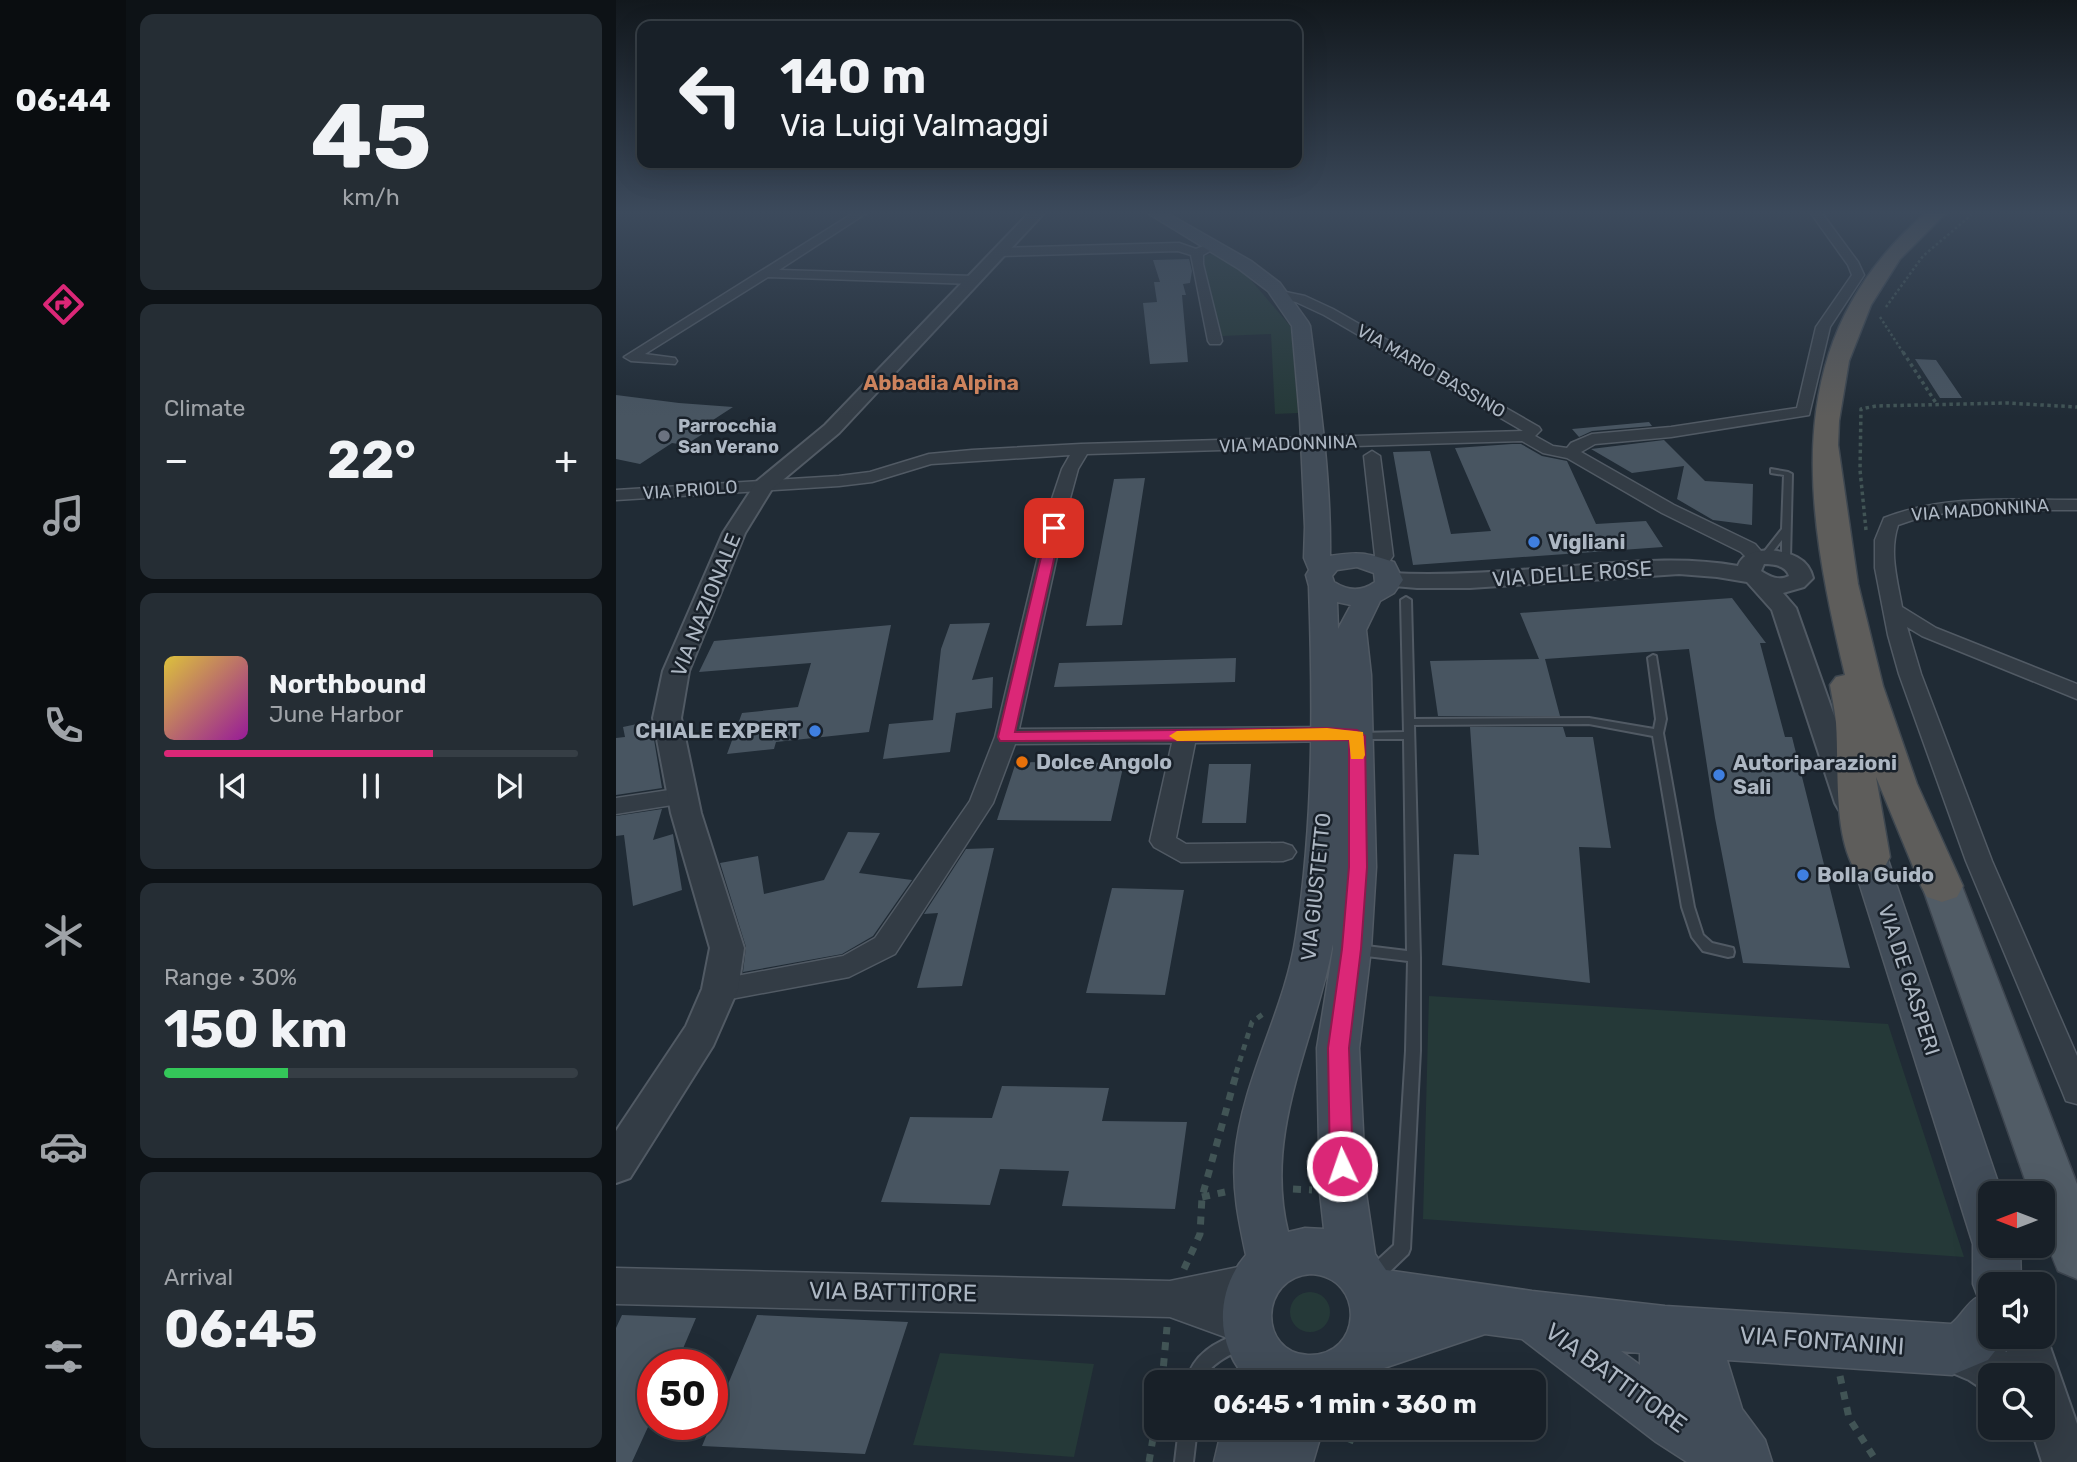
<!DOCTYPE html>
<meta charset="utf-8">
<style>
:root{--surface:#182028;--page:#252d34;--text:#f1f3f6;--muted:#9fa3a8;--line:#363e45;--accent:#db2777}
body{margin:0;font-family:Rubik,sans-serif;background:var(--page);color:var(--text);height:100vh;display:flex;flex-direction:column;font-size:26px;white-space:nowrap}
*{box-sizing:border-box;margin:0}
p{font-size:23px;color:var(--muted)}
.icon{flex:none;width:38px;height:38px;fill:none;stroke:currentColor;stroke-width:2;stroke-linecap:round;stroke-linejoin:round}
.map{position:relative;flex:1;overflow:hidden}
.details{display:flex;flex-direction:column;gap:14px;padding:14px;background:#0d1216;width:490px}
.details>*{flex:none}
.guide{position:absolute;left:21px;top:21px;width:665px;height:147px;border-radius:14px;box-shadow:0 7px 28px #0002,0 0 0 2px var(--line);background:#182028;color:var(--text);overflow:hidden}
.needle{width:46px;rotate:270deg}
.controls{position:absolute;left:1362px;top:1181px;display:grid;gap:14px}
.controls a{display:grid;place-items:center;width:77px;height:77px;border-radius:14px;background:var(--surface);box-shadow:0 7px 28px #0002,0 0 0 2px var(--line);font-size:35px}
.speed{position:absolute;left:21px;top:1349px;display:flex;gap:14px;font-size:35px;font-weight:700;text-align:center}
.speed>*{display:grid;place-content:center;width:91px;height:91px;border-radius:50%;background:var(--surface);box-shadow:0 7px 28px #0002,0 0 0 2px var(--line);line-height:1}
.speed .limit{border:10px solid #d22;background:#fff;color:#111}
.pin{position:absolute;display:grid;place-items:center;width:60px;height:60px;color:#fff;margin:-30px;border-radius:14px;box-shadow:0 4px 10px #0006}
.me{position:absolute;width:77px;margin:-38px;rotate:357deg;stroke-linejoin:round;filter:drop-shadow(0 0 5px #0008)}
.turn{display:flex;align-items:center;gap:24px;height:147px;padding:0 28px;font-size:32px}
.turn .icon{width:91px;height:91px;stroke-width:2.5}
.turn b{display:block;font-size:49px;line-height:60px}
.big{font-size:52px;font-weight:700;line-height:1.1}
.details .tile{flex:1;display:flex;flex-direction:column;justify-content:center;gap:10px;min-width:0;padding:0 24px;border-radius:14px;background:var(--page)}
.details .dial{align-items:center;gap:0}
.dial b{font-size:91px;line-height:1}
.song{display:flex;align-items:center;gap:21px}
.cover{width:84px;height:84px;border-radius:10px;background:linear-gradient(135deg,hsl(50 70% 55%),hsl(300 70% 35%))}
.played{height:7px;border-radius:4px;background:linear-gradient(90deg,var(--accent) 65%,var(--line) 65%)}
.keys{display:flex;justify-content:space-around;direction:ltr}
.heat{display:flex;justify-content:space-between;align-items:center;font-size:38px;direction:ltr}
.charge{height:10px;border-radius:5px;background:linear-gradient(90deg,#34c759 30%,var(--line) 0)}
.trip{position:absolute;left:528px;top:1370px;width:402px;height:70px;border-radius:14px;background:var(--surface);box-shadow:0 7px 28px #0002,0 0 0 2px var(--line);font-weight:700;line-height:70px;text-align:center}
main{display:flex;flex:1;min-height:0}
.tabs{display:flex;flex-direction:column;width:126px;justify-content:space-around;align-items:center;background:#0a0d10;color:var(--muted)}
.tabs .icon{width:49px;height:49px}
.tabs .current{color:var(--accent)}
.tabs b{font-size:32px;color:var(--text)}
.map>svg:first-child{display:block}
.green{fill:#253938}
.building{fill:#485561}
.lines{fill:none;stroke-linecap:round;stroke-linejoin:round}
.service-casing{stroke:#515a64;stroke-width:4}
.minor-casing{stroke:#515a64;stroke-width:3}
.tertiary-casing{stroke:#515a64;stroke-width:4}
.secondary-casing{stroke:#515a64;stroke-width:3}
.primary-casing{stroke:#3d454f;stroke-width:3}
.trunk-casing{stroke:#3e4750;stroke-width:3}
.path-far3{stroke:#415455;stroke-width:2.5;stroke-dasharray:2.5 2.5;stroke-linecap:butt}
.path-far2{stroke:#415455;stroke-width:3.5;stroke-dasharray:3.5 3.5;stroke-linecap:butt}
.path-far1{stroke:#415455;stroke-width:5;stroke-dasharray:6 6;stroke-linecap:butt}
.path{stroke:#415455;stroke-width:7;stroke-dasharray:8 8;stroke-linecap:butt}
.service{fill:#333c45;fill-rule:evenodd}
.minor{fill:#333c45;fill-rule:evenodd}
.tertiary{fill:#333c45;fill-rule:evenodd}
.secondary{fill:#414c58;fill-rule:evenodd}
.primary{fill:#515c66;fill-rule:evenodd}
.trunk{fill:#5e5d5b;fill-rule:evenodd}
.route{fill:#db2777;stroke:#8e194d;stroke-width:2}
.slow{fill:#f59e0b}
.worship-dot{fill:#6b7280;stroke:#19212a;stroke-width:2.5}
.shop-dot{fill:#3f7fe0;stroke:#19212a;stroke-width:2.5}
.food-dot{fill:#e8710a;stroke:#19212a;stroke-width:2.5}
.labels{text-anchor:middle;stroke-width:5;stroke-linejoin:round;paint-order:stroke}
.far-street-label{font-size:18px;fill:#adb7c3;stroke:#19212a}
.far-poi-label{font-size:18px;font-weight:bold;fill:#adb7c3;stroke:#19212a;text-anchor:start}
.far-quarter-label{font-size:21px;font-weight:bold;fill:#cd835d;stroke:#19212a}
.poi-label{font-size:21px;font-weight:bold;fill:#adb7c3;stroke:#19212a;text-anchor:start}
.street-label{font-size:21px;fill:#adb7c3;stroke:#19212a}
.near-street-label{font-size:24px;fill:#adb7c3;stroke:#19212a}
</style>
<main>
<nav class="tabs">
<b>06:44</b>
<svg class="icon current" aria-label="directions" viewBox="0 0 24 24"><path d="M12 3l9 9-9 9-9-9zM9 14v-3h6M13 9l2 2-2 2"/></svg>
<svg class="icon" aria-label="music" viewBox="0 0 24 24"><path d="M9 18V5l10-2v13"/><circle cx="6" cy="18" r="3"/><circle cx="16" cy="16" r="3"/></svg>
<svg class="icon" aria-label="phone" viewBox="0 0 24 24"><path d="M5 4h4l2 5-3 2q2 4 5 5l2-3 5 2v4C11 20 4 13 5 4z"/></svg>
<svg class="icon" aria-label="climate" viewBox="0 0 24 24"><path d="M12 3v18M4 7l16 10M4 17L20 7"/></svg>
<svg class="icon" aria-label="car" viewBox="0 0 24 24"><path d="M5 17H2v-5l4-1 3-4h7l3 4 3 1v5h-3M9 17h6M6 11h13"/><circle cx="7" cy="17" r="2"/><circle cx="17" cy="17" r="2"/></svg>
<svg class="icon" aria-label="filters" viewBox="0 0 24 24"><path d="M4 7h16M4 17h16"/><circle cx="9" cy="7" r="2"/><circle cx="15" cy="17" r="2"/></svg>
</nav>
<section class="details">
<div class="tile dial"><b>45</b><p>km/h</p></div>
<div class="tile"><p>Climate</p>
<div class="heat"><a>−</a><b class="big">22°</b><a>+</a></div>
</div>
<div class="tile">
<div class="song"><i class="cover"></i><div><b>Northbound</b><p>June Harbor</p></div></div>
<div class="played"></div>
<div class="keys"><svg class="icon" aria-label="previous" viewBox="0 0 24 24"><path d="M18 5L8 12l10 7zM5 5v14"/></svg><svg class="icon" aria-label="pause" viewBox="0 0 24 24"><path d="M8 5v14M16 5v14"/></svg><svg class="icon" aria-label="next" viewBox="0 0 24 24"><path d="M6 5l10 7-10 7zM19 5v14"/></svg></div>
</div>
<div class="tile"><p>Range · 30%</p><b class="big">150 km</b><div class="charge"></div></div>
<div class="tile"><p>Arrival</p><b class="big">06:45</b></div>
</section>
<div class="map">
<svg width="1461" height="1462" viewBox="0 0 1461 1462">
<rect width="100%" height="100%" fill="#202b35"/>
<path class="green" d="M 596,254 L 629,273 L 675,327 L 682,413 L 659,414 L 655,334 L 606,336 L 585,257 Z
M 813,996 L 1272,1024 L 1348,1257 L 807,1219 Z
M674 1312a20 20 0 1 1 40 0a20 20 0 1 1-40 0Z
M 324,1353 L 478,1364 L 458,1457 L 297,1445 Z"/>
<path class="building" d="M 573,259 L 576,271 L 574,283 L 567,284 L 570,295 L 566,295 L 572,362 L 534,364 L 527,303 L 541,302 L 538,282 L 544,282 L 537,260 Z
M 1299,359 L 1320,360 L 1346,398 L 1324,398 Z
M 0,395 L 63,403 L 117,407 L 97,420 L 108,421 L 69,445 L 56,443 L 24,464 L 0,459 Z
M 1033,422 L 1036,426 L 976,431 L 963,437 L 956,429 Z
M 1048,440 L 1089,481 L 1137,484 L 1136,525 L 1097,520 L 1061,499 L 1068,466 L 1016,473 L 975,449 Z
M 896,444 L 905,444 L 926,456 L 951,461 L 980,524 L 1030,521 L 1047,547 L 797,565 L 777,452 L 814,451 L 835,534 L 875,531 L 839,448 Z
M 529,478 L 506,625 L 470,626 L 498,479 Z
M 1116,598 L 1150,643 L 1144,643 L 1169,737 L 1176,737 L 1234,968 L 1127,963 L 1099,818 L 1073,649 L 929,659 L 944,716 L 822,716 L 814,661 L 923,659 L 904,613 Z
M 374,623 L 356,680 L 377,677 L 376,708 L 340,713 L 334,752 L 267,759 L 273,724 L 317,720 L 325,649 L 334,624 Z
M 275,625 L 253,732 L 160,742 L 158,749 L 111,754 L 126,713 L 182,707 L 195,663 L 83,672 L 98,641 Z
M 620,658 L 619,682 L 438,687 L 443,663 Z
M 35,721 L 46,788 L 0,795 L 0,738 L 9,737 L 7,727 Z
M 854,727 L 947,727 L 950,737 L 977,737 L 995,848 L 963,847 L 974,983 L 826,965 L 838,854 L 863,855 Z
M 400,762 L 508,763 L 495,821 L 381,820 Z
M 593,764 L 635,764 L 630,823 L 586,823 Z
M 46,809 L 37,840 L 57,834 L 66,890 L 17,906 L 8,835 L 0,836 L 0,816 Z
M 232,832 L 264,833 L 243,873 L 296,880 L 257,936 L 226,954 L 127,972 L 130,947 L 104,863 L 142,856 L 148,894 L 208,880 Z
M 378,848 L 346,986 L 301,988 L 322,913 L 308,914 L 350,849 Z
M 496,888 L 568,890 L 549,995 L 470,993 Z
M 386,1086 L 493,1088 L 486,1121 L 571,1122 L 559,1209 L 446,1206 L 453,1171 L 384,1169 L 374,1205 L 265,1202 L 294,1117 L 376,1118 Z
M 6,1315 L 80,1318 L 60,1365 L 37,1365 L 37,1416 L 16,1462 L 0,1462 L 0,1328 Z
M 141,1315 L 292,1322 L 249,1454 L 86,1446 Z"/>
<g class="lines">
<defs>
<path id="service" d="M 1155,469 L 1172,472 L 1176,474 L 1174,560 L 1170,563 L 1166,560 L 1166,540 L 1151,559 L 1145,559 L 1144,557 L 1166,529 L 1168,475 L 1155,473 Z
M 790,597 L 795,600 L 798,719 L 973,718 L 1038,729 L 1040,719 L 1032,658 L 1037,655 L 1040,656 L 1050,719 L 1047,733 L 1078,907 L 1087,935 L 1096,943 L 1117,948 L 1118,952 L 1117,956 L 1112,957 L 1087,951 L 1076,937 L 1066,907 L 1037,736 L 973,724 L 798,725 L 804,957 L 804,1051 L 794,1249 L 792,1254 L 765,1280 L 759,1282 L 753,1280 L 751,1274 L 753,1268 L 778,1245 L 790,1051 L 792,961 L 742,955 L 737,954 L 736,950 L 737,946 L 742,945 L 791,951 L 788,739 L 743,739 L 738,736 L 743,733 L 788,732 L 785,600 Z
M 625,1333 L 631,1335 L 633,1341 L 631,1347 C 613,1355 594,1363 586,1382 L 570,1382 C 577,1354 599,1342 625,1333 Z
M 563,1428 L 581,1428 L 577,1462 L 559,1462 Z"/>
<path id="minor" d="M 239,212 L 252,212 L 163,270 L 357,276 L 363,280 L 357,284 L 152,277 L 29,354 L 59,358 L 61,361 L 59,364 L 15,361 L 8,357 Z
M 1194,212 L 1205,212 L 1242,262 L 1248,275 L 1214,327 L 1193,415 L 1055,437 L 979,444 L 965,452 L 1058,505 L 1139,544 L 1151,558 L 1149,562 L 1135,562 L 1125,552 L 1046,513 L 951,458 L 927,453 L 906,441 L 471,454 L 462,469 L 453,502 L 403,729 L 724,727 L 732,729 L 735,734 L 732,739 L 724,741 L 579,743 L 560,838 L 570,844 L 667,843 L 676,846 L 680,852 L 676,858 L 667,861 L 565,862 L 538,847 L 534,841 L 556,743 L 399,744 L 377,803 L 279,954 L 233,977 L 104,1001 L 94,997 L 90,989 L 94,981 L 227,956 L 259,938 L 354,801 L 379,737 L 435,502 L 446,469 L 454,455 L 315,464 L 256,482 L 223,486 L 0,500 L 0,490 L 223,476 L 254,472 L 313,454 L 356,450 L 465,444 L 907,431 L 708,315 L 680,302 L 660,298 L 660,292 L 665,291 L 689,296 L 717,309 L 923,427 L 925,430 L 919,436 L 937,446 L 951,448 L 955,443 L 976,434 L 1055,427 L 1181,408 L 1200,327 L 1236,275 L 1232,265 Z
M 563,243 L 580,249 L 595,243 L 601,247 L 587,255 L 587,264 L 606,341 L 604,344 L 594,344 L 592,341 L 575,255 L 562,251 L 384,256 L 378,252 L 384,248 Z
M 756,451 L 764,456 L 777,556 L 769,568 L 762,570 L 753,564 L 759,556 L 748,456 Z
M 1461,500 L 1461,510 C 1403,511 1337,503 1282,525 C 1273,552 1281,579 1286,607 L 1320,628 L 1461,684 L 1461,699 L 1306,636 L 1291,627 L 1305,674 L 1376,861 L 1461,1056 L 1461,1104 L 1450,1101 L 1446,1091 L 1350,861 L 1283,674 L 1272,635 L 1259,568 L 1259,540 L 1268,518 C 1328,494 1397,500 1461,500 Z
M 66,788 L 75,790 L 78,796 L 75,802 L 0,814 L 0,798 Z
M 642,1263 L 654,1268 L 660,1280 L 654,1292 L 616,1303 L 644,1314 L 649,1327 L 644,1340 L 631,1345 L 554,1317 L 0,1304 L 0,1268 L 554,1281 Z"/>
<path id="tertiary" d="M 414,212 L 429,212 L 223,433 L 156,489 L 129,533 L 73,671 L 65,718 L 85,813 L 128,948 L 122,989 L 97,1046 L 14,1178 L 0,1183 L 0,1131 L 70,1026 L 86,989 L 94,948 L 55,813 L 37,718 L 47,671 L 107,533 L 141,481 L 209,425 Z
M 1155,550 C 1174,553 1192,557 1197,578 L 1188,587 L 1167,593 L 1180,608 L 1249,803 L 1245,810 L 1234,813 L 1223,810 L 1219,803 L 1156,610 L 1131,582 L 1101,577 L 1063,574 L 854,588 L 801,588 L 766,585 L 762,580 L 766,575 L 774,573 C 835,576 895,571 956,566 C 1011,562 1067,556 1122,566 C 1127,552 1141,551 1155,550 ZM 1148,564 C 1157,564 1170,565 1173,576 C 1163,581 1154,577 1145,571 Z
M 1426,1324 L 1461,1424 L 1461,1462 L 1426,1462 L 1415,1428 L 1426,1428 L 1426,1376 L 1374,1376 L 1374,1394 L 1353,1380 L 1320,1366 L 1313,1350 L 1320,1334 L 1336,1327 L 1391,1352 L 1387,1337 L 1426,1337 Z"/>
<path id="secondary" d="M 530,212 L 549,212 L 635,261 L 664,283 L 692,322 L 694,326 C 704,402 715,479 714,556 C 744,551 750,553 778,562 L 787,580 L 778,593 L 764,601 L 750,630 L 755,675 L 760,867 L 755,949 L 743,1048 L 750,1193 L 759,1254 L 770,1270 L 916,1291 L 1049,1306 L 1335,1324 C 1345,1317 1351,1302 1362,1297 L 1357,1284 L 1357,1244 L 1235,857 L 1240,848 L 1253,844 L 1266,848 L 1271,857 L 1386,1194 L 1374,1194 L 1374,1246 L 1404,1246 L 1405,1284 L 1374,1284 L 1374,1337 L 1390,1337 L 1372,1360 L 1336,1375 L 1111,1360 L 1126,1409 L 1149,1440 L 1156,1462 L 1071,1462 L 1040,1442 L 906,1339 L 869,1334 L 768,1368 L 756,1382 L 634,1382 C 599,1348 598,1292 630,1255 C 623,1222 616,1190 619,1156 C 626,1079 669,1011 680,936 C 698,821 697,702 693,586 L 690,575 L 693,570 L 688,558 L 689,527 L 684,419 L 676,326 L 652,291 L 623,269 ZM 741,567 L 758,573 L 759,582 C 745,592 732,591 718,582 L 716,576 L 721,570 ZM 721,602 L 735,605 L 722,629 ZM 717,944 L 717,949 L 701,1048 L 704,1193 L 708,1229 L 689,1228 L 672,1232 C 647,1131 699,1041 717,944 ZM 695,1274 C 750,1277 747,1357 692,1355 C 642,1353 643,1277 695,1274 ZM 1005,1351 L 1024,1353 L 1024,1365 Z
M 606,1428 L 707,1428 L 697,1462 L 598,1462 Z"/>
<path id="primary" d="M 1326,871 L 1340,875 L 1346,886 L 1461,1184 L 1461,1279 L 1442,1271 C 1429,1240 1426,1227 1426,1194 L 1414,1194 L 1306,886 L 1312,875 Z"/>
<path id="trunk" d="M 1311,212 L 1331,212 L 1284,259 L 1255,305 L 1233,361 L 1223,421 L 1222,445 L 1242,584 L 1267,686 L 1301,784 L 1347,886 L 1341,897 L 1326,902 L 1311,897 L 1305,886 L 1260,777 L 1274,857 L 1268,868 L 1253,872 L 1238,868 C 1217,831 1223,765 1220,723 C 1219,710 1216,698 1214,685 L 1220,677 L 1229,675 C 1188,504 1161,339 1311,212 Z"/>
</defs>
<use href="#service" class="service-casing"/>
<use href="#minor" class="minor-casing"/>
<use href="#tertiary" class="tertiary-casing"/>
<use href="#secondary" class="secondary-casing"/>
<use href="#primary" class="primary-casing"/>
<use href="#trunk" class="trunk-casing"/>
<path class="path-far3" d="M 1270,307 L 1307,256 L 1359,212
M 1264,317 L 1288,354"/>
<path class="path-far2" d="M 1287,352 L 1320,403
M 1250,530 L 1244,470 L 1245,409 L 1260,406 L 1391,403 L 1461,407"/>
<path class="path-far1" d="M 620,1073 L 636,1022 L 647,1014"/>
<path class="path" d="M 677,1189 L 696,1190
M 586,1197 L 609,1192
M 568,1269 L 584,1234 L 586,1197 L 621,1071
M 547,1373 L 564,1375
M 1224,1376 L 1233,1418 L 1261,1462
M 546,1382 L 551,1327
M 716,1432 L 738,1441
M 533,1462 L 541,1414"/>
<use href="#service" class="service"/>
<use href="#minor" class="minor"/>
<use href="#tertiary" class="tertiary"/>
<use href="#secondary" class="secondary"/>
<use href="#primary" class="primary"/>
<use href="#trunk" class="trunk"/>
</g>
<linearGradient id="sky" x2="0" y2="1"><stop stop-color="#12181d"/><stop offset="0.51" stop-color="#3c4a5c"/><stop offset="1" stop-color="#3c4a5c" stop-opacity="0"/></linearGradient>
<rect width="1461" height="417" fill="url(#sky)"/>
<path class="route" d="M 438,524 L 445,528 L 399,732 L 711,728 L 741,730 L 749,736 L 751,867 L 745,949 L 733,1048 L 737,1166 L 734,1173 L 726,1176 L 717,1173 L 714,1166 L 712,1048 L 726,949 L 733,867 L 733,740 L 384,741 L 382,737 L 432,528 Z"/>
<path class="slow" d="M 711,728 L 747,732 L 749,755 L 747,759 L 735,759 L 733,740 L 561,741 L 553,736 L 561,731 Z"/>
<circle class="worship-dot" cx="48" cy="436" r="7"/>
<g class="shop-dot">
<circle cx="918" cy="542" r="7"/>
<circle cx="199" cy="731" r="7"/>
<circle cx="1103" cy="775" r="7"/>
<circle cx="1187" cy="875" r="7"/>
</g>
<circle class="food-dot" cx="406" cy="762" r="7"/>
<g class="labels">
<g class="far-street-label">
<text transform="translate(815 371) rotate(30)" y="6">VIA MARIO BASSINO</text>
<text transform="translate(672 444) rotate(-2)" y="6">VIA MADONNINA</text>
<text transform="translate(74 490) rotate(-4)" y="6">VIA PRIOLO</text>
<text transform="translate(1364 510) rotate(-4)" y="6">VIA MADONNINA</text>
</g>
<g class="far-poi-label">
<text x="62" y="432">Parrocchia<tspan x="62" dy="21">San Verano</tspan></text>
</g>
<g class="far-quarter-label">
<text x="325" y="390">Abbadia Alpina</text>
</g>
<g class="poi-label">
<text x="932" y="549">Vigliani</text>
<text x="185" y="738" text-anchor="end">CHIALE EXPERT</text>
<text x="420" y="769">Dolce Angolo</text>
<text x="1117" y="770">Autoriparazioni<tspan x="1117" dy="24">Sali</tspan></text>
<text x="1201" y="882">Bolla Guido</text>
</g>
<g class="street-label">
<text transform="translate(956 574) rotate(-4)" y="7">VIA DELLE ROSE</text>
<text transform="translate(90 605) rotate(-68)" y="7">VIA NAZIONALE</text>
<text transform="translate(700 887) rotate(-84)" y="7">VIA GIUSTETTO</text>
<text transform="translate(1293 980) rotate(72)" y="7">VIA DE GASPERI</text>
</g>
<g class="near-street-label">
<text transform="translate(277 1292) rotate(1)" y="8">VIA BATTITORE</text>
<text transform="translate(1206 1341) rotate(4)" y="8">VIA FONTANINI</text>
<text transform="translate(1000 1378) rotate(36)" y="8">VIA BATTITORE</text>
</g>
</g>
</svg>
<div class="controls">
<a><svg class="needle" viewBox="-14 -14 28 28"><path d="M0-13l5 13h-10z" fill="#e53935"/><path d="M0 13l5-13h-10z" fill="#9fa3a8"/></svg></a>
<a><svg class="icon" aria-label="sound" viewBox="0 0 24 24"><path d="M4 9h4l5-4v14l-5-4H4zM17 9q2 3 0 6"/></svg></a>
<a><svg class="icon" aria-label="search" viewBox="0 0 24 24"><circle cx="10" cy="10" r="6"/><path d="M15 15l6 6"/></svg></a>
</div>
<div class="speed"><div class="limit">50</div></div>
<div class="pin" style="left:438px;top:528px;background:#d93025"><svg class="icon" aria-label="arrive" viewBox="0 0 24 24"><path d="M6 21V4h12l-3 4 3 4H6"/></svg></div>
<svg class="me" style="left:726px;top:1166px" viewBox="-20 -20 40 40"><circle r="17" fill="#db2777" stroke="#fff" stroke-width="3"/><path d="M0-11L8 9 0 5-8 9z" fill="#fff"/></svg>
<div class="trip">06:45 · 1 min · 360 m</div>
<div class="guide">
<div class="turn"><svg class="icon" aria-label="left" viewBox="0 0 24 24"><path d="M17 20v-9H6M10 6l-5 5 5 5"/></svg><div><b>140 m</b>Via Luigi Valmaggi</div></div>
</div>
</div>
</main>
